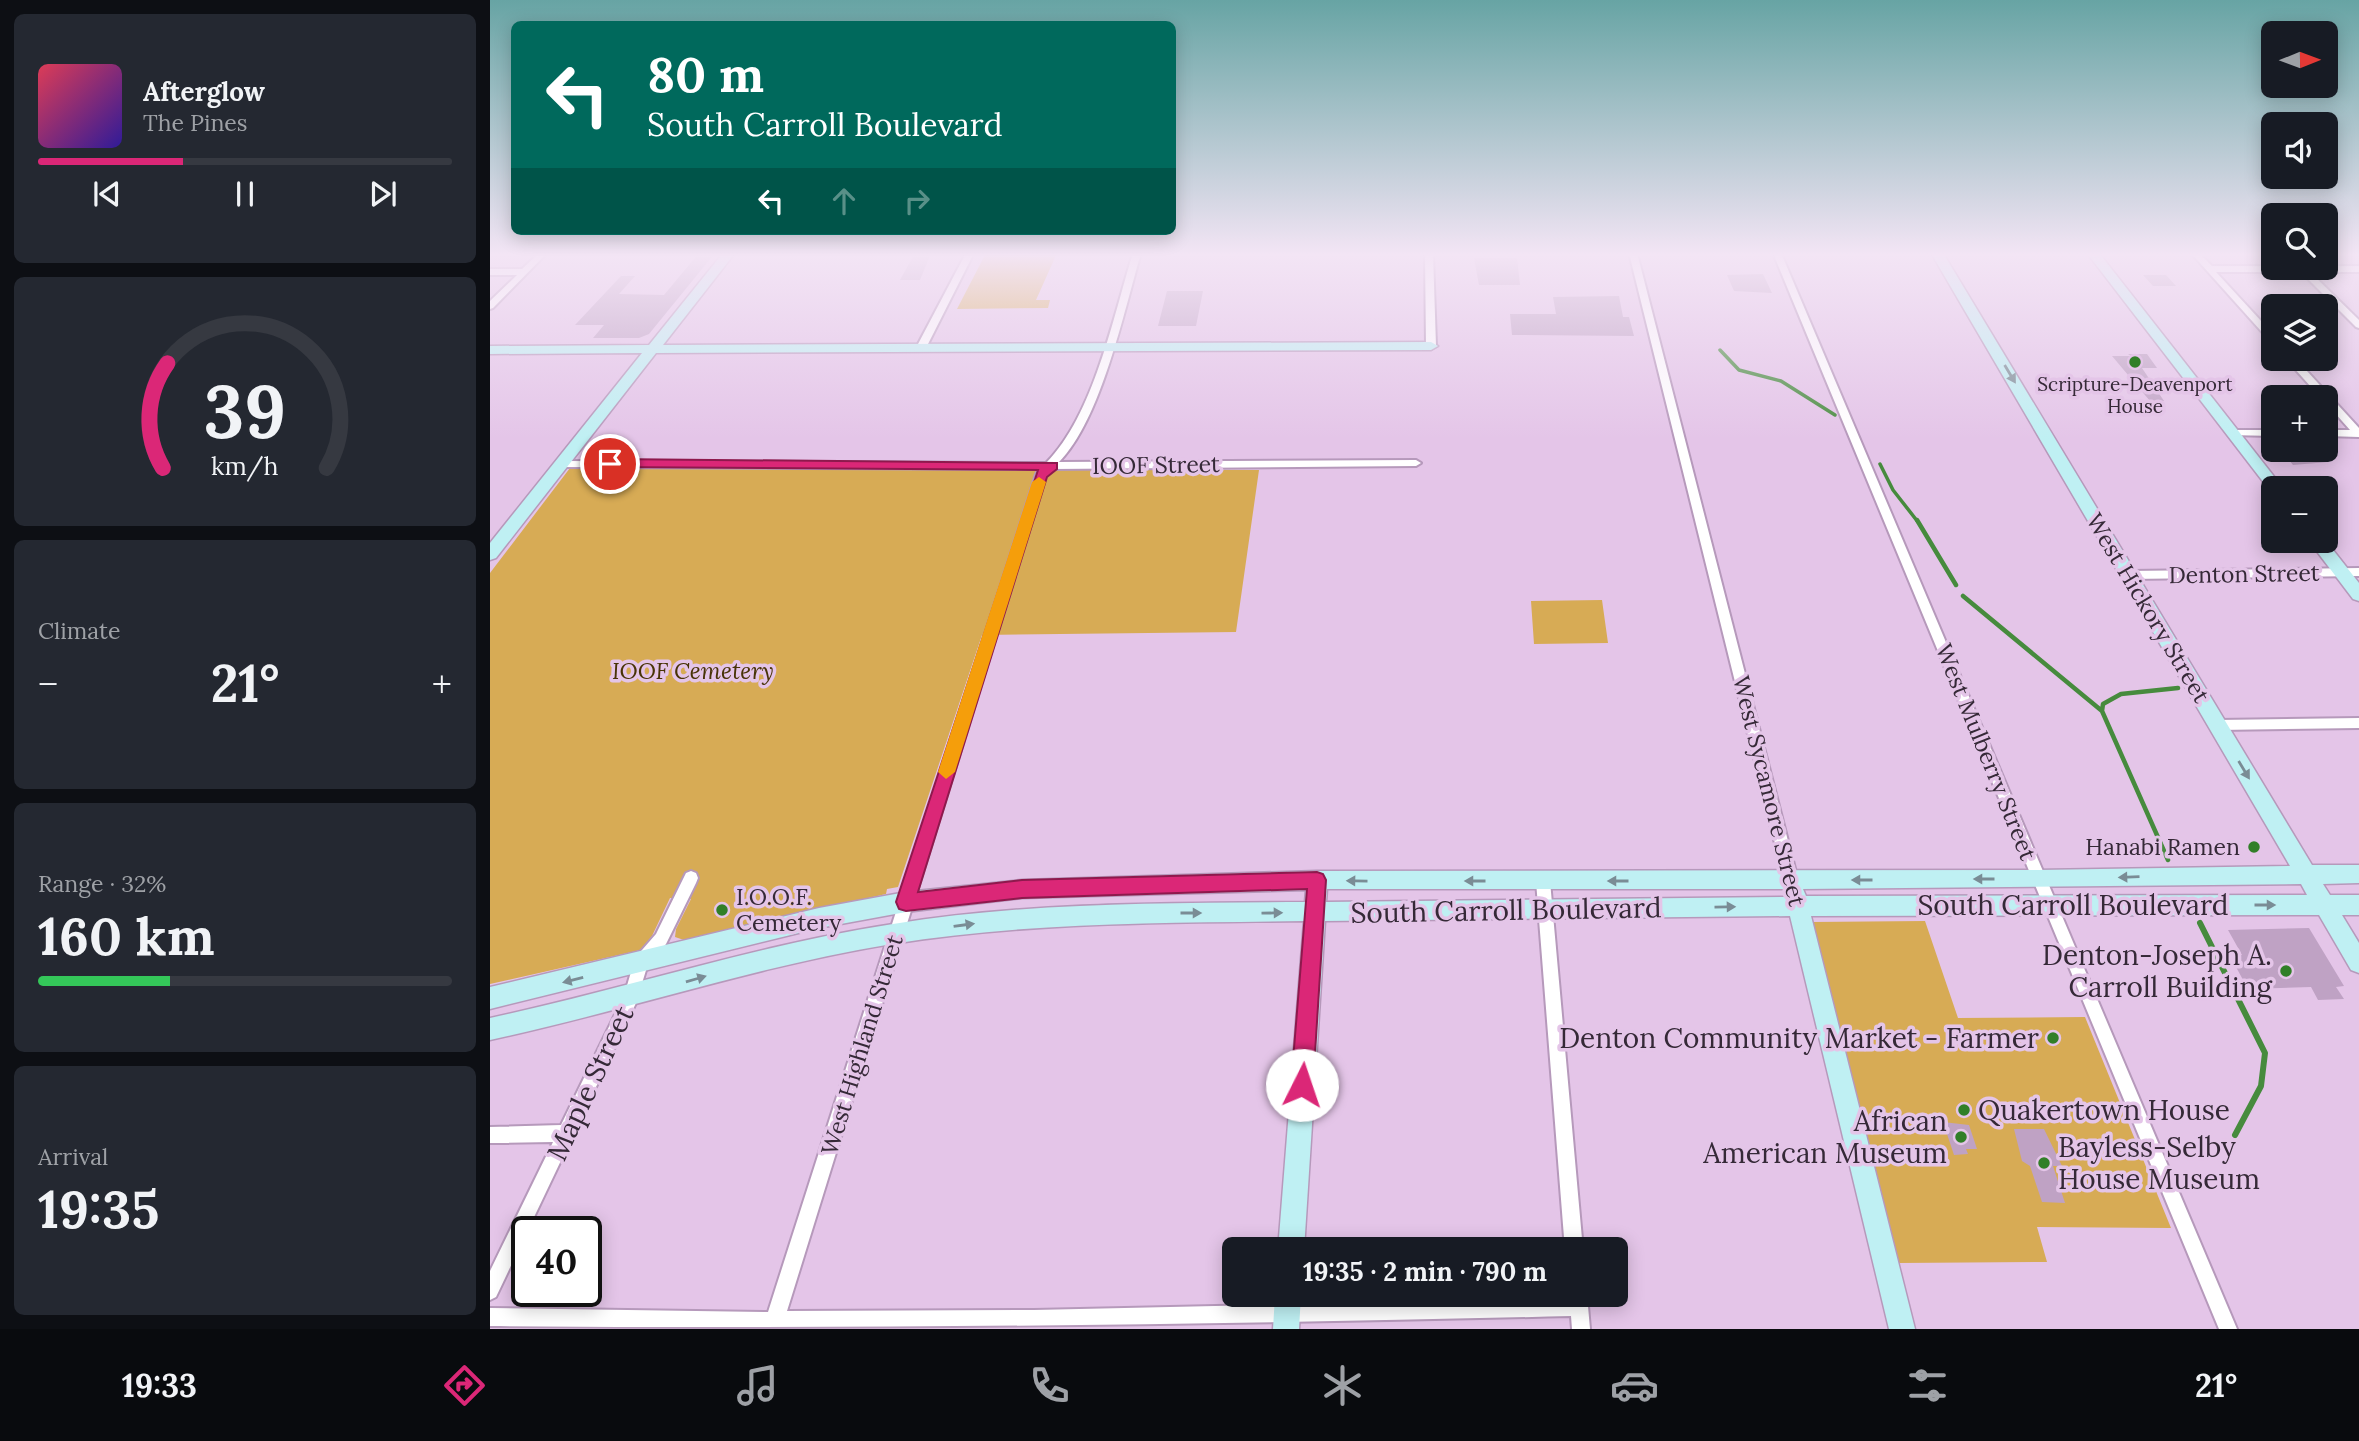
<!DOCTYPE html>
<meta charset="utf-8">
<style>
:root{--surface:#171b24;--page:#242831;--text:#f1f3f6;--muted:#9ea1a6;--line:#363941;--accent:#db2777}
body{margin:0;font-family:Lora,serif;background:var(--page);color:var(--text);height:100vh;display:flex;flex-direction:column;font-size:26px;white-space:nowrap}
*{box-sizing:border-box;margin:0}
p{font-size:23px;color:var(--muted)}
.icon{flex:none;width:38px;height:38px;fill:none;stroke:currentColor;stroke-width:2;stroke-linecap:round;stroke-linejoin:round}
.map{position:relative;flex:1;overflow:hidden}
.panel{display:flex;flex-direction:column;gap:14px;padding:14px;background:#0d0f14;width:490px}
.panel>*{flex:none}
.hud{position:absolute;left:21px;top:21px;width:665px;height:214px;border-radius:10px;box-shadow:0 4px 18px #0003;background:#00695c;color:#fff;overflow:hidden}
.needle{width:46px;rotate:89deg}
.fabs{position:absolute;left:1771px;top:21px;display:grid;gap:14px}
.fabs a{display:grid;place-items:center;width:77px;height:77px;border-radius:10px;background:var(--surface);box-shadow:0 4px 18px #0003;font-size:35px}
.speed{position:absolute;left:21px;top:1216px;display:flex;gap:14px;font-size:35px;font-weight:700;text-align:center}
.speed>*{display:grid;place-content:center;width:91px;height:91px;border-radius:50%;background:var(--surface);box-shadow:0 4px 18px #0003;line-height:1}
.speed .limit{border:4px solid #111;border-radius:10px;background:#fff;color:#111}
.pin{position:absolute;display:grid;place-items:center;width:60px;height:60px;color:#fff;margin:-30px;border:4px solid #fff;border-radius:50%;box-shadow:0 2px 7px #0007}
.me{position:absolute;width:77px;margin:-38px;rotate:4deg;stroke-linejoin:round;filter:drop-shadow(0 0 5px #0008)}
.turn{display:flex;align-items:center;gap:24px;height:147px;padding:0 21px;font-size:32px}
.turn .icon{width:91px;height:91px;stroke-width:2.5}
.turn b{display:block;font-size:49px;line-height:60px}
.lanes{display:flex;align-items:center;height:66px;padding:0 21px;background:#0003;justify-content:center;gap:35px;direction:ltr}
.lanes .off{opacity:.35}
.big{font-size:52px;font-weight:800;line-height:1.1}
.panel .tile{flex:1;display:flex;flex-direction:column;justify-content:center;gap:10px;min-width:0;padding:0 24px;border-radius:10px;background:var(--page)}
.panel .dial{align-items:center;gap:0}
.dial svg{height:182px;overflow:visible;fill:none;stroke:var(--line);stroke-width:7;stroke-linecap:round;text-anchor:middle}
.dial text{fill:var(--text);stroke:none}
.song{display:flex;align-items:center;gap:21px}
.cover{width:84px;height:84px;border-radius:10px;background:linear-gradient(135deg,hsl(350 70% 55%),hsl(250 70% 35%))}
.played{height:7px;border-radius:4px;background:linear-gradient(90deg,var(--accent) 35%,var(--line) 35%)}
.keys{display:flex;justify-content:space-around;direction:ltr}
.heat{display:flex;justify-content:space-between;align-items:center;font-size:38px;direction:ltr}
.charge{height:10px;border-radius:5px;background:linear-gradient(90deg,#34c759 32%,var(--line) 0)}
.trip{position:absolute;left:732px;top:1237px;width:406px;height:70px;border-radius:10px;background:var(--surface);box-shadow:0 4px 18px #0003;font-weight:800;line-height:70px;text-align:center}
.tabs{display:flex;height:112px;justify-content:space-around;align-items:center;background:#090b0e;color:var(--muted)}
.tabs .icon{width:49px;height:49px}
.tabs .current{color:var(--accent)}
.tabs b{font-size:32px;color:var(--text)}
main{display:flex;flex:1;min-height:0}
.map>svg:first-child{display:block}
.green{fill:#d7ab55}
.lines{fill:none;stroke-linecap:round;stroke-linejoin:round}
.stream-far2{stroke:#468b3d;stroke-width:3.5}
.stream-far1{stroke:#468b3d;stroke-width:4.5}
.stream{stroke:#468b3d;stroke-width:6}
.building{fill:#bfa2c4}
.street-casing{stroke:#b699bb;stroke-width:4}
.secondary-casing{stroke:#b699bb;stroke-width:3}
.street{fill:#fff;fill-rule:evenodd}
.secondary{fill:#bff0f3;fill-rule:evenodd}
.oneway{fill:#7a8c95}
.route{fill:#db2777;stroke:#8e194d;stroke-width:2}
.slow{fill:#f59e0b}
.poi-dot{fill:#317f28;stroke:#e4c5e8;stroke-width:2.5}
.labels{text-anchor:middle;stroke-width:7;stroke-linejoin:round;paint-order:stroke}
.far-poi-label{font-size:19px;fill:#352937;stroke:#e4c5e8}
.street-label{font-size:23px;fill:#352937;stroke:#e4c5e8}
.park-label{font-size:23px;font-style:italic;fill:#483306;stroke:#e4c5e8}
.poi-label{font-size:23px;fill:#352937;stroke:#e4c5e8;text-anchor:end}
.near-street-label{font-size:28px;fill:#352937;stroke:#e4c5e8}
.near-poi-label{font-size:28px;fill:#352937;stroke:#e4c5e8;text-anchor:end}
</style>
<main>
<section class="panel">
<div class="tile">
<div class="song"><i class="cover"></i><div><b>Afterglow</b><p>The Pines</p></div></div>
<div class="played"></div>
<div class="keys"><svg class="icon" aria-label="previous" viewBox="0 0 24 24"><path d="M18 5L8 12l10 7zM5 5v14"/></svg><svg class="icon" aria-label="pause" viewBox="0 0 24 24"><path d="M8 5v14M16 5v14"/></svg><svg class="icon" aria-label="next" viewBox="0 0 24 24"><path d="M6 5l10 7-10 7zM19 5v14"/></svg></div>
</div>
<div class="tile dial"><svg viewBox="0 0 100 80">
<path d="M14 69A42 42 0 1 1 86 69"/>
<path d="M14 69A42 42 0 0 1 16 23" stroke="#db2777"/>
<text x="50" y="56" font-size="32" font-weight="700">39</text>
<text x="50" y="72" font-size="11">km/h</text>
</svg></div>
<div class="tile"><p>Climate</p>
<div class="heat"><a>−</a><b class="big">21°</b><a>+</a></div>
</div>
<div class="tile"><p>Range · 32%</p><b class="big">160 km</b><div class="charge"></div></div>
<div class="tile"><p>Arrival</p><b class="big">19:35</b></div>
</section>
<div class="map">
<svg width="1869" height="1329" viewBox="0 0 1869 1329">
<rect width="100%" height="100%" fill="#e4c5e8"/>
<path class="green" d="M 496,253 L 567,253 L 546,300 L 560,300 L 558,308 L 467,309 Z
M 80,468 L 769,470 L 746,632 L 492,635 L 408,887 L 397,889 L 396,894 L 194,940 L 185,937 L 186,929 L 201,899 L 180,898 L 162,936 L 151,950 L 0,984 L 0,573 Z
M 1112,600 L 1118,643 L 1044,644 L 1041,601 Z
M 1435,921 L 1468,1018 L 1595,1017 L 1681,1228 L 1547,1227 L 1557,1262 L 1409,1263 L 1322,922 Z"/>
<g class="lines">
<path class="stream-far2" d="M 1230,350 L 1249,370 L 1291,381 L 1345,415
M 1390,464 L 1403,490 L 1428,522"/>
<path class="stream-far1" d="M 1427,520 L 1466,585
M 1473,596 L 1612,711
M 1678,860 L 1612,711 L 1613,704 L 1631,694 L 1688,688"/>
<path class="stream" d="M 1710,923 L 1775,1053 L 1771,1086 L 1745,1135"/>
</g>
<path class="building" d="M 209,253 L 225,253 L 159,334 L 149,338 L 103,338 L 114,325 L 85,325 L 131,276 L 145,276 L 129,294 L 174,295 Z
M 425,253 L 441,253 L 430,280 L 410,280 Z
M 984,258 L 1027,258 L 1030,285 L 989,285 Z
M 1273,274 L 1282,293 L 1244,291 L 1237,275 Z
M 1653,275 L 1676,275 L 1686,286 L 1663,286 Z
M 677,291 L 713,291 L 706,326 L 668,326 Z
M 1129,296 L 1133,317 L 1139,317 L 1144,336 L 1022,335 L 1020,314 L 1066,314 L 1063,297 Z
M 1638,354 L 1657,354 L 1667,368 L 1652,368 L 1674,401 L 1660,401 L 1622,356 L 1641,356 Z
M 1791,450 L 1827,450 L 1838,462 L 1803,465 Z
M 1819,928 L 1854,986 L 1846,987 L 1854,999 L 1828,1000 L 1821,987 L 1758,989 L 1740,956 L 1752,955 L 1738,930 Z
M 1453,1122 L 1479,1125 L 1487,1149 L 1476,1149 L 1478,1154 L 1464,1155 Z
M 1524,1129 L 1554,1129 L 1572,1166 L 1563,1166 L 1575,1203 L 1552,1202 L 1540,1166 L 1532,1161 Z"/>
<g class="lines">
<defs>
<path id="street" d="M 49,253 L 57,253 L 3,308 L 0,309 L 0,301 L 27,275 L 0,275 L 0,269 L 32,269 Z
M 476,253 L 484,253 L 437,346 L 432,349 L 429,348 L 427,346 Z
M 643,253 L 651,253 C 634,311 611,420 569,462 L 926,460 L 931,463 L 926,466 L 562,469 L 556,475 L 297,1311 L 544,1310 L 1079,1298 L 1079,1295 L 1097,1295 L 1100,1329 L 1082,1329 L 1081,1316 C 720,1325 360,1329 0,1326 L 0,1308 L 278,1312 L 546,474 L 549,469 L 70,467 L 65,464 L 70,461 L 556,463 C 604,415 623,317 643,253 Z
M 935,253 L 943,253 L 946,346 L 941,349 L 936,346 Z
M 1139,253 L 1147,253 L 1308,880 L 1306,885 L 1301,887 L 1296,885 L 1294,880 Z
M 1283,253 L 1291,253 L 1747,1329 L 1729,1329 Z
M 1701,253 L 1709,253 L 1722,266 L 1869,266 L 1869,272 L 1820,272 L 1869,320 L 1869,328 L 1866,327 L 1811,272 L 1726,272 L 1783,334 L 1783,342 L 1780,341 Z
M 1796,359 L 1806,359 L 1869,428 L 1869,437 L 1836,436 L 1836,430 L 1860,430 L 1836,403 L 1836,397 L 1830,397 Z
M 1744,430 L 1783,430 L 1783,436 L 1740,435 L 1739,433 Z
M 1869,568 L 1869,576 L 1639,579 L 1633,575 L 1639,571 Z
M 1869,718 L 1869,728 L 1728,730 L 1723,729 L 1722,725 L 1723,721 L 1728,720 Z
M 201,871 L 206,873 L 208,878 L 206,883 L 176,944 L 157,967 L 146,1003 L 6,1297 L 0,1300 L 0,1271 L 63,1142 L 0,1143 L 0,1127 L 71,1125 L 134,996 L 145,958 L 166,934 L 196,873 Z
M 1053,874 L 1058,876 L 1060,881 L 1093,1250 L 1075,1250 L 1046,881 L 1048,876 Z"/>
<path id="secondary" d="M 233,253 L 245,253 L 173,345 L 941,342 L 948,346 L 941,350 L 166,353 L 6,558 L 0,560 L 0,543 L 152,353 L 0,354 L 0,346 L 159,345 Z
M 1441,253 L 1453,253 L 1822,865 L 1869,865 L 1869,883 L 1833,884 L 1840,895 L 1869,895 L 1869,915 L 1852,915 L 1869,943 L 1869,973 L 1861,970 L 1829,915 L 1321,916 L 1425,1329 L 1399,1329 L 1300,916 L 835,921 L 814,1250 L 788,1250 L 814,921 C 676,923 538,922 402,944 C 266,966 135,1011 0,1040 L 0,1018 C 135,989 266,945 403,924 C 539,902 677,903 815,902 L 816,890 L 532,898 L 416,912 L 329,928 L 0,1009 L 0,987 L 329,908 L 416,892 L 532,880 L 827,871 L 1548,870 L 1800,866 ZM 1811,884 L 1817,895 L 1316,896 L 1313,889 ZM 837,889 L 1297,889 L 1295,897 L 836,902 Z
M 1597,253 L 1609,253 L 1793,488 L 1783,488 L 1783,492 L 1781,492 Z
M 1819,541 L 1836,541 L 1869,583 L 1869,601 L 1863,599 Z
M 785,1295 L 811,1295 L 809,1329 L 783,1329 Z"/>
</defs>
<use href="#street" class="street-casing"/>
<use href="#secondary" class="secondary-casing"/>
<use href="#street" class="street"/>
<use href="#secondary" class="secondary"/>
</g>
<defs><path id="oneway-solid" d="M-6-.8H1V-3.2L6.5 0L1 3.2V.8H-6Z" transform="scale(1.75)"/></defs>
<g class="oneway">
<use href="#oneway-solid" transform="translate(1520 374) rotate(59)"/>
<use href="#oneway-solid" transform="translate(1754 770) rotate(59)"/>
<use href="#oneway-solid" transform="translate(1639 877) rotate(178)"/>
<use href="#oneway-solid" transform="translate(1494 879) rotate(180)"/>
<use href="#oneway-solid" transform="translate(1372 880) rotate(180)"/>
<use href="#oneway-solid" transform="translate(867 881) rotate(-179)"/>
<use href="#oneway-solid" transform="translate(985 881) rotate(180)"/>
<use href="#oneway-solid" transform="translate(1128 881) rotate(180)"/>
<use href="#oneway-solid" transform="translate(1775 905)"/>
<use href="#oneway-solid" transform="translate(1235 907) rotate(-1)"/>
<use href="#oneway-solid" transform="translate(701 913)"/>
<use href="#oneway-solid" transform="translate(782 913) rotate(-1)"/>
<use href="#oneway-solid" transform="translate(474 925) rotate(-8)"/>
<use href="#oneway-solid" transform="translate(206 979) rotate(-16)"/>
<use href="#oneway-solid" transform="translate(83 980) rotate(166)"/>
</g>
<linearGradient id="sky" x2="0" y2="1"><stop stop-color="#67a4a4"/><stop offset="0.58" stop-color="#f3e5f5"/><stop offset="1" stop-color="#f3e5f5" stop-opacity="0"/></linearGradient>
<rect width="1869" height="439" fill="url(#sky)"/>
<path class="route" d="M 120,459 L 567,463 L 567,469 L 557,477 L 428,892 L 532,880 L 827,872 L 833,874 L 836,880 L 823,1085 L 819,1092 L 812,1095 L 805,1092 L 801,1085 L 817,889 L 532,898 L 416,911 L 409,909 L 406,902 L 548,470 L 115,467 L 113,464 Z"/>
<path class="slow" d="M 549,477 L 556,482 L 465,772 L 456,779 L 448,772 L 542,482 Z"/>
<g class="poi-dot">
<circle cx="1645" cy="362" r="7"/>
<circle cx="1764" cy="847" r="7"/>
<circle cx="232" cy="910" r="7"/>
<circle cx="1796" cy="971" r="7"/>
<circle cx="1563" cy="1038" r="7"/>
<circle cx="1474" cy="1110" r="7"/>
<circle cx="1471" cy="1137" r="7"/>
<circle cx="1554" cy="1163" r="7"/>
</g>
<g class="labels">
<g class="far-poi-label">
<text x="1645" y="391">Scripture-Deavenport<tspan x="1645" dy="22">House</tspan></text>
</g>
<g class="street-label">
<text transform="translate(666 465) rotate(-1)" y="8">IOOF Street</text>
<text transform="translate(1754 574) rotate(-1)" y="8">Denton Street</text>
<text transform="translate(1658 608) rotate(59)" y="8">West Hickory Street</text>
<text transform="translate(1496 752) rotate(68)" y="8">West Mulberry Street</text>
<text transform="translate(1279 791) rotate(76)" y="8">West Sycamore Street</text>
<text transform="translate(372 1045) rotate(-73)" y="8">West Highland Street</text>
</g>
<g class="park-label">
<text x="203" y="679">IOOF Cemetery</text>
</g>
<g class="poi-label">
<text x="1750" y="855">Hanabi Ramen</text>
<text x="246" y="905" text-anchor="start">I.O.O.F.<tspan x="246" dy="26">Cemetery</tspan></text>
</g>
<g class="near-street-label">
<text x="1583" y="915">South Carroll Boulevard</text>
<text transform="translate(1016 910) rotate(-1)" y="10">South Carroll Boulevard</text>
<text transform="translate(100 1083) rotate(-65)" y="10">Maple Street</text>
</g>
<g class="near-poi-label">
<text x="1782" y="965">Denton-Joseph A.<tspan x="1782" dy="32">Carroll Building</tspan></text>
<text x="1549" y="1048">Denton Community Market - Farmer</text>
<text x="1488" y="1120" text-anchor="start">Quakertown House</text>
<text x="1457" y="1131">African<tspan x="1457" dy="32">American Museum</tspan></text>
<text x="1568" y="1157" text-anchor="start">Bayless-Selby<tspan x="1568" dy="32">House Museum</tspan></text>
</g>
</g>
</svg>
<div class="fabs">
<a><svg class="needle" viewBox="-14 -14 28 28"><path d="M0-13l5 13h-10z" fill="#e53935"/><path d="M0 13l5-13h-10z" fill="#9ea1a6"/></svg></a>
<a><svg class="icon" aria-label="sound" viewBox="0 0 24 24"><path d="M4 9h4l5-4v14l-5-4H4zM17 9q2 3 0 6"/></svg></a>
<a><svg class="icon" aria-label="search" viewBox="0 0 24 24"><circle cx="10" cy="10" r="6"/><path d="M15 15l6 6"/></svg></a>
<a><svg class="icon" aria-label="layers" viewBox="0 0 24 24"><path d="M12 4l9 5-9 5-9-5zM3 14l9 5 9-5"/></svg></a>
<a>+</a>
<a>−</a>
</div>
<div class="speed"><div class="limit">40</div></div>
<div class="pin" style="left:120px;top:464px;background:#d93025"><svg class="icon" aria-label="arrive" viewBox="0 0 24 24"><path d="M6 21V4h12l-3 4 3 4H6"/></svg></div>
<svg class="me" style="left:812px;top:1085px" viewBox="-20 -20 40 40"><circle r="19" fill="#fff"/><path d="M0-13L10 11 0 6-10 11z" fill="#db2777"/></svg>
<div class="trip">19:35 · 2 min · 790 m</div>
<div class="hud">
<div class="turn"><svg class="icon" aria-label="left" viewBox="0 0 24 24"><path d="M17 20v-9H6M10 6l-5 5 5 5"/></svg><div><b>80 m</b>South Carroll Boulevard</div></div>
<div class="lanes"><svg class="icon" aria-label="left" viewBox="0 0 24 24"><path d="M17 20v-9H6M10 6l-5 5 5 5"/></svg><svg class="icon off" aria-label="ahead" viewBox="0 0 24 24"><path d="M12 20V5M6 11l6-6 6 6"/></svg><svg class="icon off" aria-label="right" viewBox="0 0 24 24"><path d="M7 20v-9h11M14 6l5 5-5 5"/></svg></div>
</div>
</div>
</main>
<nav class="tabs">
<b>19:33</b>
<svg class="icon current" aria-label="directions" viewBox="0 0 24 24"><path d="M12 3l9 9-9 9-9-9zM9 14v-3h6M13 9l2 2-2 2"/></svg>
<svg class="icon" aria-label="music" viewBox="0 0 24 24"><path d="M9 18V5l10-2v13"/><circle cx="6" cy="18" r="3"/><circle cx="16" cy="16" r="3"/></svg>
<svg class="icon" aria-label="phone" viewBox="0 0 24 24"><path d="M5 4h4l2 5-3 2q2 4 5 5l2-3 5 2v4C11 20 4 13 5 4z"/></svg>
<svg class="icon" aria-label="climate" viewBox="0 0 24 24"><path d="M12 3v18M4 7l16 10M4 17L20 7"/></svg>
<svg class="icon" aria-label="car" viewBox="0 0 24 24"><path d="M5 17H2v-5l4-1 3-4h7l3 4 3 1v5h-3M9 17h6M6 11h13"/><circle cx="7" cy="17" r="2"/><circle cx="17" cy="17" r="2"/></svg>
<svg class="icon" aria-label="filters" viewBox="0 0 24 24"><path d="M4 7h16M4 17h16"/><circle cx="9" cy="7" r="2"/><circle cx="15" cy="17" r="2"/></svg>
<b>21°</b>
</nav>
